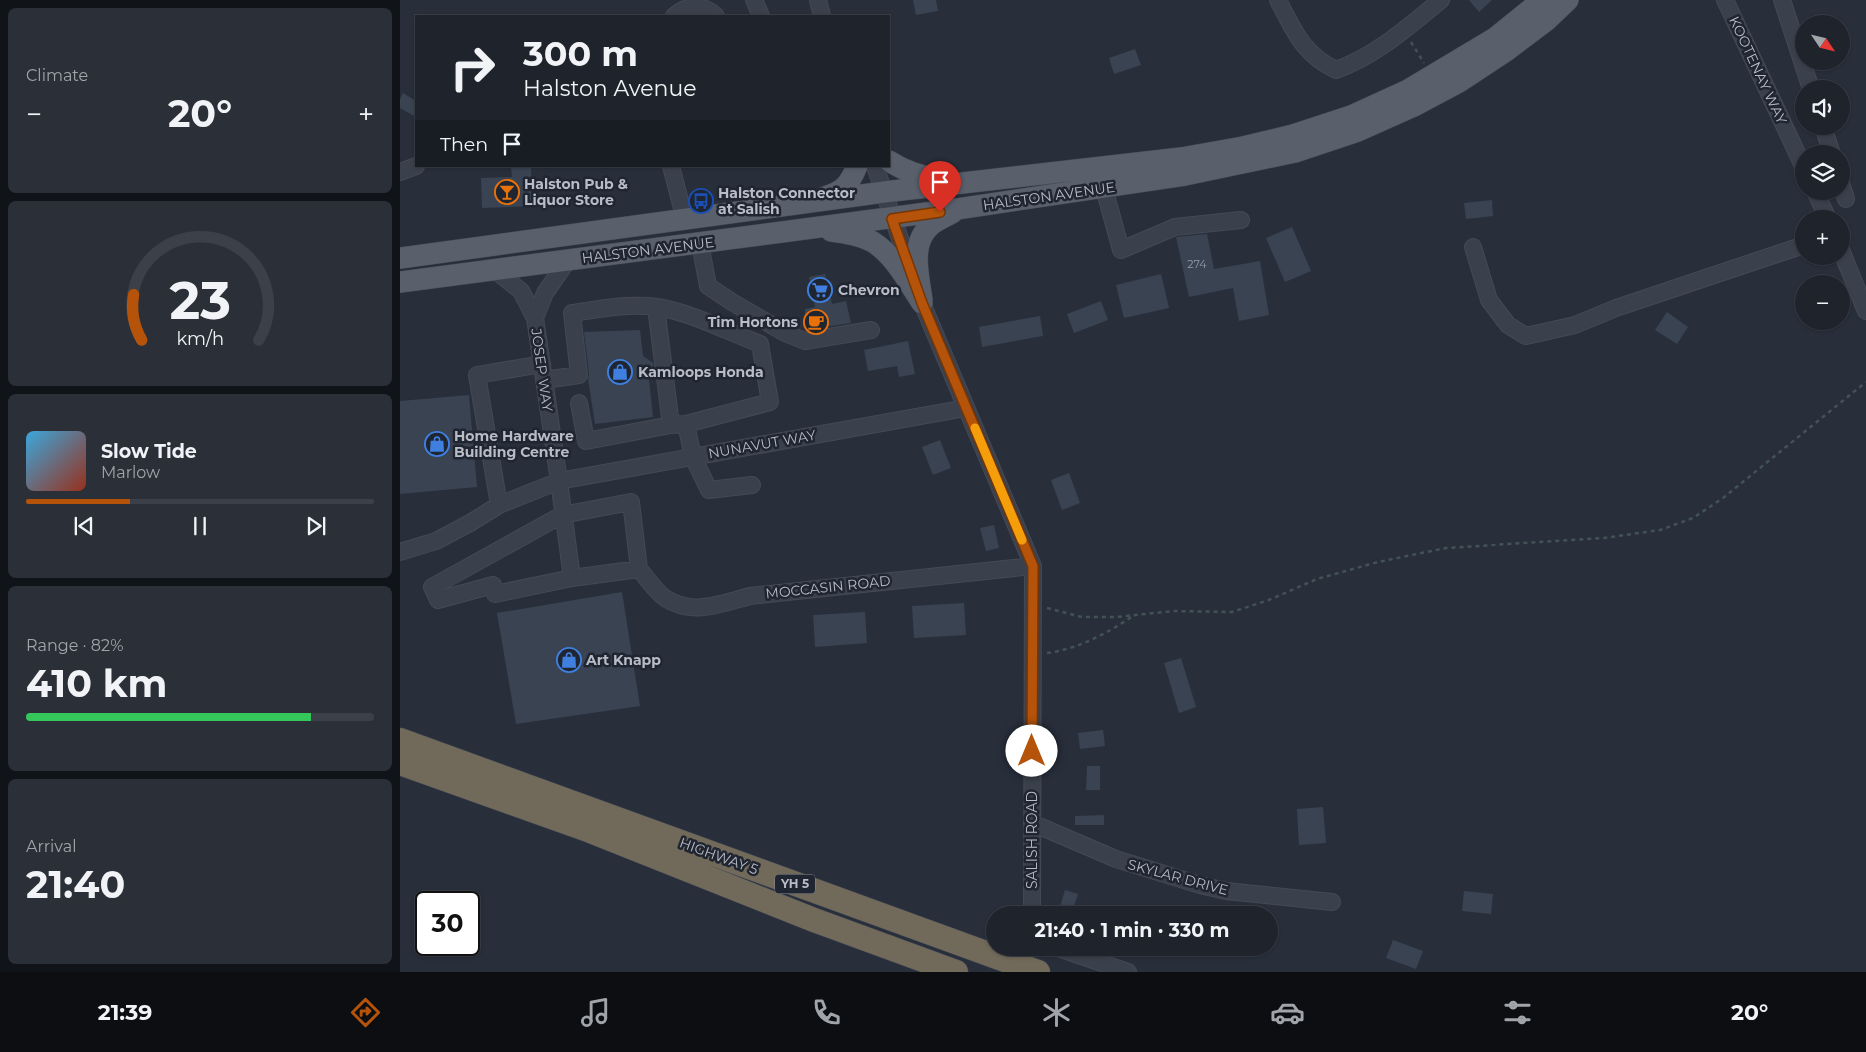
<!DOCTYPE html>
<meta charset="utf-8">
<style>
:root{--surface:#1e232c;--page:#2b2f38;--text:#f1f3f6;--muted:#a1a4a9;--line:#3c4048;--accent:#b45309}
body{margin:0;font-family:Montserrat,sans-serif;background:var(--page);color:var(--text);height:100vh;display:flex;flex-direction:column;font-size:19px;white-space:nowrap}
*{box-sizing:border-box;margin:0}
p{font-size:16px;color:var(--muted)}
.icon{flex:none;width:28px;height:28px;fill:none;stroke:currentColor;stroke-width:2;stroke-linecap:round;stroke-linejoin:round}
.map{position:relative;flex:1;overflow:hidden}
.drawer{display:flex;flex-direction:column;gap:8px;padding:8px;background:#101318;width:400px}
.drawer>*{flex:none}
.banner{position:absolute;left:15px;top:15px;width:475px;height:152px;border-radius:0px;box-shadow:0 1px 4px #0004,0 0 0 1px var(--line);background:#1e232c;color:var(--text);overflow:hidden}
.needle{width:32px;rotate:125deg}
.fabs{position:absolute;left:1395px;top:15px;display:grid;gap:10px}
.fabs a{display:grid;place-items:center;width:55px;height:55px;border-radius:50%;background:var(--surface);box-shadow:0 1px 4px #0004,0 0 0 1px var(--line);font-size:25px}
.speed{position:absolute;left:15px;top:891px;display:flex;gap:10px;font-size:25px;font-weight:700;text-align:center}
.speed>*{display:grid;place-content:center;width:65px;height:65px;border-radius:50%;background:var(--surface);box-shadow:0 1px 4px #0004,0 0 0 1px var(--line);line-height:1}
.speed .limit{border:2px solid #111;border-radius:8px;background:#fff;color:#111}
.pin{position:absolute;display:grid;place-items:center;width:42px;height:42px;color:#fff;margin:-51px -21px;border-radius:50% 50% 50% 0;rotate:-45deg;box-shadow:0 0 5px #0007}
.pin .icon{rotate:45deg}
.me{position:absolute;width:55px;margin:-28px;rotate:0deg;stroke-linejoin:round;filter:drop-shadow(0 0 4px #0008)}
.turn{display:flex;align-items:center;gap:18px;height:105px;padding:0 25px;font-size:22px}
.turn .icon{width:65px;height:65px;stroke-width:2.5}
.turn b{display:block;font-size:35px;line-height:42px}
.then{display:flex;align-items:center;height:48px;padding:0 25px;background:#0003;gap:10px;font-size:19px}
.big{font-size:38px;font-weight:700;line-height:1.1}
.drawer .widget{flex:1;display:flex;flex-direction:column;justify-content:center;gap:8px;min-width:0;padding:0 18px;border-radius:8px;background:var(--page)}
.drawer .dial{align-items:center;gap:0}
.dial svg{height:130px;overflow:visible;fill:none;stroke:var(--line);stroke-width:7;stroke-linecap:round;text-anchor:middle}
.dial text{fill:var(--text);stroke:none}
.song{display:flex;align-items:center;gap:15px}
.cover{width:60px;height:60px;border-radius:8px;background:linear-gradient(135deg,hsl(200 70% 55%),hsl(10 70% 35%))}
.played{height:5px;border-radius:2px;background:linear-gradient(90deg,var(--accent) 30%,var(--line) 30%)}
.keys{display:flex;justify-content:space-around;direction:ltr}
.heat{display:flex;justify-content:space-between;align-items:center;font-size:28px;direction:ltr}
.charge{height:8px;border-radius:4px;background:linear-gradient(90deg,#34c759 82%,var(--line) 0)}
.trip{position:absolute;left:586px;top:906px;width:292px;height:50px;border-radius:25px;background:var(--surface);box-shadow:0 1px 4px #0004,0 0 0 1px var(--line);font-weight:700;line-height:50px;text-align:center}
.tabs{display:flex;height:80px;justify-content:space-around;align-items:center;background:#0c0e12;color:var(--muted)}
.tabs .icon{width:35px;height:35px}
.tabs .selected{color:var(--accent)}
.tabs b{font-size:22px;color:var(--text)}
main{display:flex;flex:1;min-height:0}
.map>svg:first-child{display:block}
.building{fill:#3a4352}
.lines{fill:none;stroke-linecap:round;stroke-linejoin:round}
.minor-casing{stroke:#444a55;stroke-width:18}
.major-casing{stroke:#444a55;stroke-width:22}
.highway-casing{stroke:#464c57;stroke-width:25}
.path{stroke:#425255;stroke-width:2.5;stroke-dasharray:4 4;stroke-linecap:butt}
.minor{stroke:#3b414c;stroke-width:16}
.major{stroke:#59606c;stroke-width:21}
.highway{stroke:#716959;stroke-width:24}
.route-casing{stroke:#753606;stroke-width:12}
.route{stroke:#b45309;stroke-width:9}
.slow{stroke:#f59e0b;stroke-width:9}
.labels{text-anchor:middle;stroke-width:5;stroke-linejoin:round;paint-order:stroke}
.number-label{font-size:11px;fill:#969ca8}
.shield{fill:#202631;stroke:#8a8f9a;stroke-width:1}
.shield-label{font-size:12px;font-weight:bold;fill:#b7bcc7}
.street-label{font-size:14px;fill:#b7bcc7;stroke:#202631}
.poi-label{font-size:14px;font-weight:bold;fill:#b7bcc7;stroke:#202631;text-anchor:start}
</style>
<main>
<section class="drawer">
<div class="widget"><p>Climate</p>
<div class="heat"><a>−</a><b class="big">20°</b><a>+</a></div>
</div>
<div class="widget dial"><svg viewBox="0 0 100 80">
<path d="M14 69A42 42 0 1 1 86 69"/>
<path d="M14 69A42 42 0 0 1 9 41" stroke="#b45309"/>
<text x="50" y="56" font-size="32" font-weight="700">23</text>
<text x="50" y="72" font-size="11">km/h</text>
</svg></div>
<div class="widget">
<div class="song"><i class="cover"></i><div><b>Slow Tide</b><p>Marlow</p></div></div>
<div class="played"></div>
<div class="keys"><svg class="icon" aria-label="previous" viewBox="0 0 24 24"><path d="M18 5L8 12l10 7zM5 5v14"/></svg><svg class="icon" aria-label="pause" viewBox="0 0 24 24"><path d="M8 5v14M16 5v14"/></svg><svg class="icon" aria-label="next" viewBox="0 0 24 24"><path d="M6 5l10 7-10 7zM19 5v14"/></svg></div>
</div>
<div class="widget"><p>Range · 82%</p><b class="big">410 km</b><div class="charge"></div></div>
<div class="widget"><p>Arrival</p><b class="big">21:40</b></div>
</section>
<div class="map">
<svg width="1466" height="972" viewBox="0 0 1466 972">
<rect width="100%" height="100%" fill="#282f3b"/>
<path class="building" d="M 513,0 L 536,0 L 538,11 L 516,15 Z
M 1069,0 L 1092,0 L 1079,12 Z
M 735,49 L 741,65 L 714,74 L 709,58 Z
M 3,93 L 16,101 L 16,117 L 0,108 L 0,99 Z
M 111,166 L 131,166 L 132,206 L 82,208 L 81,178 L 112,177 Z
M 1092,200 L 1093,216 L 1066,219 L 1064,203 Z
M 892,227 L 911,271 L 885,282 L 866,238 Z
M 807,234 L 814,269 L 860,261 L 869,315 L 839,321 L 833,288 L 789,297 L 776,237 Z
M 425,274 L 432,304 L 446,301 L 451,323 L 405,330 L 405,309 L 415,307 L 409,277 Z
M 761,274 L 769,308 L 724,318 L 716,285 Z
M 701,301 L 708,320 L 674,333 L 667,314 Z
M 1267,312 L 1288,327 L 1277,344 L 1255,330 Z
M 640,316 L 643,336 L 582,347 L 579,327 Z
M 240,330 L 243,356 L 253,363 L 254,370 L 249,379 L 253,417 L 195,424 L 188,379 L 189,374 L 184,332 Z
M 508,341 L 515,374 L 499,377 L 497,366 L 468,371 L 464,350 Z
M 69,395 L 77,487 L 0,494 L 0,401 Z
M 540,440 L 551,468 L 533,475 L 522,447 Z
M 669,473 L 680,503 L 662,510 L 651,480 Z
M 594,525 L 599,548 L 586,551 L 580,528 Z
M 222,592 L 240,706 L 116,724 L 97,613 Z
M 564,603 L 566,635 L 514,638 L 512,606 Z
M 465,612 L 467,643 L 415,647 L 413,615 Z
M 781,658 L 796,707 L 779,713 L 764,663 Z
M 703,730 L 705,746 L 680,749 L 678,733 Z
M 687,766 L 700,766 L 700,790 L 686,790 Z
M 923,807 L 926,843 L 899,845 L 897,809 Z
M 704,815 L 704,825 L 675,825 L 675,816 Z
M 665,890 L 678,894 L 671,915 L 658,913 Z
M 1064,891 L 1093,894 L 1091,914 L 1062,911 Z
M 993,940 L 1023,951 L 1016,969 L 986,958 Z"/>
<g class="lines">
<defs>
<path id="minor" d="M 354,0 L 361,16
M 418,0 L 422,16
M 878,0 C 894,31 903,54 936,70 C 976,56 1009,26 1041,0
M 1325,0 L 1404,168
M 1382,0 L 1411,89
M 274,16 C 288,4 303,4 316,16
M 1423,126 L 1432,154
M 271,166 L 285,220
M 475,166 L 522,303 L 633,566 L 632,915
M 0,172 L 16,166
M 1441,183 L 1446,199
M 704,188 L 721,250 L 775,227 L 841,220
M 1415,191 L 1428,219
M 300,243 L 308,286 L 332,302 L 385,333 L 405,341 L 471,330
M 1073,247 L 1089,300 L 1108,325 L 1126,336 L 1175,325 L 1216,308 L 1404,245
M 1441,250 L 1466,311
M 95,270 L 121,291 L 135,318 L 159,481 L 566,408
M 256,307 L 271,425 L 286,424 L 293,457 L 309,490 L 352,485
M 135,318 L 145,293 L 168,260
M 144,380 L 179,375 L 172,313 C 199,309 229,303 257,307 C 293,313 326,331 360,344 L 370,402 L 286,424
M 179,403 L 186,441 L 271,425
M 99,505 L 77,375 L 142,364
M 0,552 L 36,541 L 70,523 L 99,505 L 159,481 L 172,578 L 239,569 L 231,502 L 162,515 L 32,587 L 38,600 L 93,585 L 95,594 L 172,578
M 239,569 C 247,578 255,591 265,598 C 292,616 321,604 350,596 L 633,566
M 632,823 L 716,859 L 800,885 L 826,891 L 932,902
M 658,948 L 728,972
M 595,956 L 626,948"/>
<path id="major" d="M 489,161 C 506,172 521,177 541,179
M 425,197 C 444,191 449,185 457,166
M 431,231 C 445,233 460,235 473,242 C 495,256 508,282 522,303
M 0,258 L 484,192 L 781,158 L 843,147 L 893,135 L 951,116 L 1008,90 L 1095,38 L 1142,0
M 0,282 L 557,209 L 785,175 L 895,152 L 958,131 L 1014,106 L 1059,82 L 1106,51 L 1147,20 L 1168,0
M 522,300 C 519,276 509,243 531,225 C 537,220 545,217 552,213"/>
<path id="highway" d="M 0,740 L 638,972
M 0,763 L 188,830 L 414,920 L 556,972"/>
</defs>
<use href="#minor" class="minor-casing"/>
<use href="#major" class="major-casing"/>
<use href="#highway" class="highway-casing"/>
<path class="path" d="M 1011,42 L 1024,63
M 647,608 L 682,617 L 716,617 L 774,611 L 832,612 L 869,600 L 917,579 L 978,562 L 1046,548 L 1204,538 L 1260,530 L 1293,518 L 1323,498 L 1466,382
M 647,653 C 678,649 706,634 733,616"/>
<use href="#minor" class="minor"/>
<use href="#major" class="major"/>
<use href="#highway" class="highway"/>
</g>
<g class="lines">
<defs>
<path id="route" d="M 540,212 L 492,219 L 522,303 L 633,566 L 632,751"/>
</defs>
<use href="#route" class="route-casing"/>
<use href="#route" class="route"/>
<path class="slow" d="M 575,428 L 622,540"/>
</g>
<defs>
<symbol id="bar-ring" viewBox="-11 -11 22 22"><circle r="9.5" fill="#202631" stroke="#e8710a" stroke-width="1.5"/><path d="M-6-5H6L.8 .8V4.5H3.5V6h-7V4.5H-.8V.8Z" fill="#e8710a"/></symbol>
<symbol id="bus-ring" viewBox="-11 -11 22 22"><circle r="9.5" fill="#202631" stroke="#1a4fb4" stroke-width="1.5"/><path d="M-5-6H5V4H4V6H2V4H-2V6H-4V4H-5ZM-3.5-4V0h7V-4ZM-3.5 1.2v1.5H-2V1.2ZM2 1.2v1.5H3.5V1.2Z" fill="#1a4fb4"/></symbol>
<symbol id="supermarket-ring" viewBox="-11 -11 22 22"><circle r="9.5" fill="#202631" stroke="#3f7fe0" stroke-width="1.5"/><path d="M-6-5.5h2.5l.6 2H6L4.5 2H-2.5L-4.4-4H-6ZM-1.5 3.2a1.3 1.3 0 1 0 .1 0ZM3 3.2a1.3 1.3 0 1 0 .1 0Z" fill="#3f7fe0"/></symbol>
<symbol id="cafe-ring" viewBox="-11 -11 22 22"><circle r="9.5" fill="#202631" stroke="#e8710a" stroke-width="1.5"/><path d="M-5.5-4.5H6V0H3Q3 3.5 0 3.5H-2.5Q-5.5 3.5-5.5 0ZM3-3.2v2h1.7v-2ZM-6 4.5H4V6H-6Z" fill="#e8710a"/></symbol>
<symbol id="shop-ring" viewBox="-11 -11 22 22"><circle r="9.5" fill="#202631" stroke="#3f7fe0" stroke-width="1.5"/><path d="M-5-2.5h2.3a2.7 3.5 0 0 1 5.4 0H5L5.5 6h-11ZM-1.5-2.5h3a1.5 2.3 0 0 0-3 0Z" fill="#3f7fe0"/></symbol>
</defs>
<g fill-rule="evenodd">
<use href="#bar-ring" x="93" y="178" width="28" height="28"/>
<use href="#bus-ring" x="287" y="187" width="28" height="28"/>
<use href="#supermarket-ring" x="406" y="276" width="28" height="28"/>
<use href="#cafe-ring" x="402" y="308" width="28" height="28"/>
<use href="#shop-ring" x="206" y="358" width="28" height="28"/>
<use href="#shop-ring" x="23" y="430" width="28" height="28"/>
<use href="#shop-ring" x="155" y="646" width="28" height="28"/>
</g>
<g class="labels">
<g class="number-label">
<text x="797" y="268">274</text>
</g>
<rect class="shield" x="375" y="874.5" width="40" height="19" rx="4"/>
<g class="shield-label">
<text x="395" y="888">YH 5</text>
</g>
<g class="street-label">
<text transform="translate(1358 70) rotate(65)" y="5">KOOTENAY WAY</text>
<text transform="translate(649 196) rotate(-8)" y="5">HALSTON AVENUE</text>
<text transform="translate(248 250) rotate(-7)" y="5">HALSTON AVENUE</text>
<text transform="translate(142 370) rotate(82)" y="5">JOSEP WAY</text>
<text transform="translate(362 444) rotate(-10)" y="5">NUNAVUT WAY</text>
<text transform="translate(428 587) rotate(-6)" y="5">MOCCASIN ROAD</text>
<text transform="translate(632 840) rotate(-90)" y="5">SALISH ROAD</text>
<text transform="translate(319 856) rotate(20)" y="5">HIGHWAY 5</text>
<text transform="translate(778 877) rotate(15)" y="5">SKYLAR DRIVE</text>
</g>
<g class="poi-label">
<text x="124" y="189">Halston Pub &amp;<tspan x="124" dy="16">Liquor Store</tspan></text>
<text x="318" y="198">Halston Connector<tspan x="318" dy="16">at Salish</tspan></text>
<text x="438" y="295">Chevron</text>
<text x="398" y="327" text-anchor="end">Tim Hortons</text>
<text x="238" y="377">Kamloops Honda</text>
<text x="54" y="441">Home Hardware<tspan x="54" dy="16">Building Centre</tspan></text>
<text x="186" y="665">Art Knapp</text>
</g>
</g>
</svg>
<div class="fabs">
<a><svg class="needle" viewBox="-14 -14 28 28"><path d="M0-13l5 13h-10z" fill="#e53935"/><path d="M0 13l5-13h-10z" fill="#a1a4a9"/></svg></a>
<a><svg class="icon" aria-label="sound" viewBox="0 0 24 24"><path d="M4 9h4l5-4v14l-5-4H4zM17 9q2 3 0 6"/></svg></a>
<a><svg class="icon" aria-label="layers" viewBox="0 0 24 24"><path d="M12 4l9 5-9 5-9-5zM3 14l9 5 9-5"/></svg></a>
<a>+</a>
<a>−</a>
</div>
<div class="speed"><div class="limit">30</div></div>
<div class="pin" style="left:540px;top:212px;background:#d93025"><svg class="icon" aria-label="arrive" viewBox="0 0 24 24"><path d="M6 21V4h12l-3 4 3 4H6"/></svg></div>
<svg class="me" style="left:632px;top:751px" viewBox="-20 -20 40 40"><circle r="19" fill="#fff"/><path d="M0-13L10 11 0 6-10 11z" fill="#b45309"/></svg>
<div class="trip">21:40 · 1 min · 330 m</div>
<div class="banner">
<div class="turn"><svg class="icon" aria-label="right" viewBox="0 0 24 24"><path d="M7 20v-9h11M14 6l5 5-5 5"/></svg><div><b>300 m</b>Halston Avenue</div></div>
<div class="then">Then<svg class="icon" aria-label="arrive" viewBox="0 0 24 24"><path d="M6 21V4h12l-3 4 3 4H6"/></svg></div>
</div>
</div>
</main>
<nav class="tabs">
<b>21:39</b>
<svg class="icon selected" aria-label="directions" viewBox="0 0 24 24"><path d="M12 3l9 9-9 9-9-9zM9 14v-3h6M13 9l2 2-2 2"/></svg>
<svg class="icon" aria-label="music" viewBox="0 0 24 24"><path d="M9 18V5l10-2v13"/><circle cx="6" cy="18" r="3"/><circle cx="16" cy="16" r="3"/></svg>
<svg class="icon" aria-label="phone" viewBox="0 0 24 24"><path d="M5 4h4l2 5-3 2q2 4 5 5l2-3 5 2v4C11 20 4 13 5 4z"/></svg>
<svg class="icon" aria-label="climate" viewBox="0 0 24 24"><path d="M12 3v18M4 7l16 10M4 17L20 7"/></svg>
<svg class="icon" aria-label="car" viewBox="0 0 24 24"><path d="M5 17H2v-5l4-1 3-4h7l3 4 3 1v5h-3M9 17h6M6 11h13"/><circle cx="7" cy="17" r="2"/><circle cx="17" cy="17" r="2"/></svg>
<svg class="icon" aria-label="filters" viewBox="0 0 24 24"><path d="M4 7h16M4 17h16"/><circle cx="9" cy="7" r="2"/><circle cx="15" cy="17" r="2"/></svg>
<b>20°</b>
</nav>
